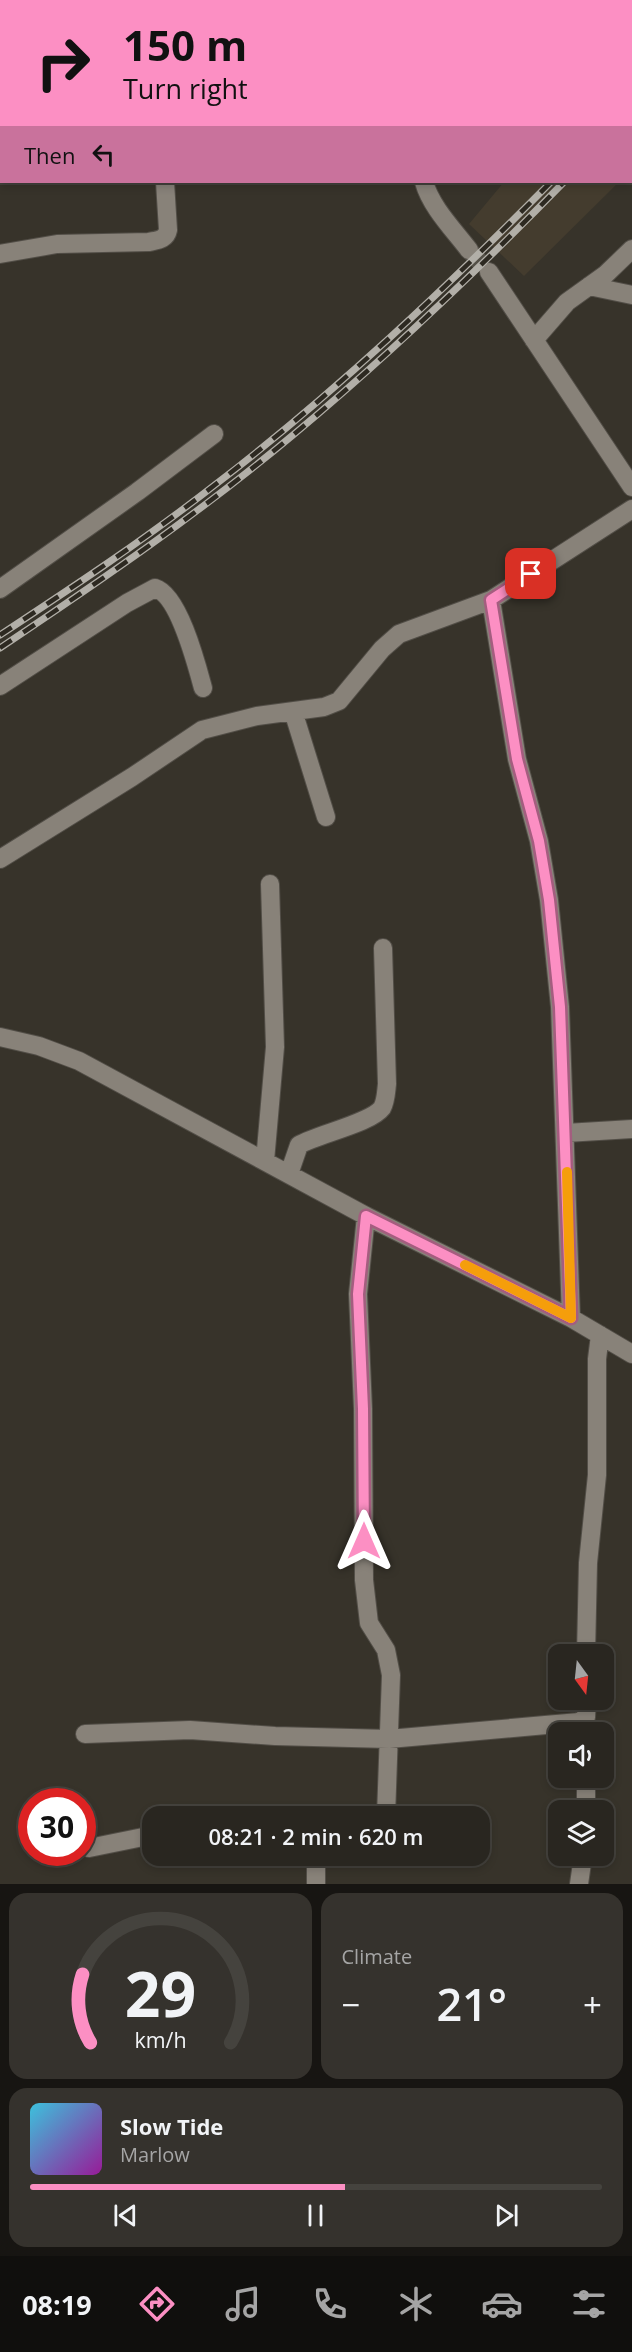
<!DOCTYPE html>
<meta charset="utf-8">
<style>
:root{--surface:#292620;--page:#35322d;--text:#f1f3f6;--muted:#a5a5a5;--line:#45433e;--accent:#fc8fc3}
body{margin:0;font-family:"Open Sans",sans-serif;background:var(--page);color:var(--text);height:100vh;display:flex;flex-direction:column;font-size:22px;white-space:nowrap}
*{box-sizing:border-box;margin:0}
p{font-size:20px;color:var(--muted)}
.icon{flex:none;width:33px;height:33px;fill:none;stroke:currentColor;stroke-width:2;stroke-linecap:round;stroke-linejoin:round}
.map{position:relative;height:1884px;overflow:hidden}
.panel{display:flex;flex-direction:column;gap:9px;padding:9px;background:#171512;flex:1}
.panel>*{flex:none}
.top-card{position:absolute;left:0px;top:0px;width:633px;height:183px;box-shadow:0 3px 9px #0003,0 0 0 2px var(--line);background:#fc8fc3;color:#111;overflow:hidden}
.needle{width:39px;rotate:165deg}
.buttons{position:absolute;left:548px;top:1644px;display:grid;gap:12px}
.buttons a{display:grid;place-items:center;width:66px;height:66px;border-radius:12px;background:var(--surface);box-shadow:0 3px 9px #0003,0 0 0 2px var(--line);font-size:30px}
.speed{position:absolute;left:18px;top:1788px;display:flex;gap:12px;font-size:30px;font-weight:700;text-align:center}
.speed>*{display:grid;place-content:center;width:78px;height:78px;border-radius:50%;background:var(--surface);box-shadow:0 3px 9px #0003,0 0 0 2px var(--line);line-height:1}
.speed .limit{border:9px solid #d22;background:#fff;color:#111}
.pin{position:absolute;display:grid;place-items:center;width:51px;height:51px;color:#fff;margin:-26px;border-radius:12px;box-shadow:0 3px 9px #0006}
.me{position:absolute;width:66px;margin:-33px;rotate:0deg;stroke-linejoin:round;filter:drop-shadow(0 0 4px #0008)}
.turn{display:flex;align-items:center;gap:21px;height:126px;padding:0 24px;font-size:27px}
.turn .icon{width:78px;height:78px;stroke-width:2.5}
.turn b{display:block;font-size:42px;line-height:51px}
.then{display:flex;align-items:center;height:57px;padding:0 24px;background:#0003;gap:12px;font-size:22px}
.big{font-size:45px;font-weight:600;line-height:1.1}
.panel .card{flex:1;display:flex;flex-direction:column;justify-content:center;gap:9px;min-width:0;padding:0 21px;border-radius:18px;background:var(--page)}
.panel .dial{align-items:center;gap:0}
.dial svg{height:156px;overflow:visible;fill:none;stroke:var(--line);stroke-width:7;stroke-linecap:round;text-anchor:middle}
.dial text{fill:var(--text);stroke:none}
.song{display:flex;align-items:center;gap:18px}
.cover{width:72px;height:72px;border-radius:9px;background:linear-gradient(135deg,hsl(190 70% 55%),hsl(300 70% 35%))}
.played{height:6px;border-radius:3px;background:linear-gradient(90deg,var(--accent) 55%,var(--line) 55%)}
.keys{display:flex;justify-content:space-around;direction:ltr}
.heat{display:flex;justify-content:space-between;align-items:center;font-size:33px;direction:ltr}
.panel .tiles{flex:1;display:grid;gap:9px;grid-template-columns:1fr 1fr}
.card:last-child{grid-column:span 2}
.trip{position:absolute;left:142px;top:1806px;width:348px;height:60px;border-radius:18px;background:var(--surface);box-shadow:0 3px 9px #0003,0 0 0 2px var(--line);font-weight:600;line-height:60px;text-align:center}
.tab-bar{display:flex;height:96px;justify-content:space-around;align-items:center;background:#100f0d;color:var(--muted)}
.tab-bar .icon{width:42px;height:42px}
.tab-bar .current{color:var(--accent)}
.tab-bar b{font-size:27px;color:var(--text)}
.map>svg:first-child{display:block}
.built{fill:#443c2e}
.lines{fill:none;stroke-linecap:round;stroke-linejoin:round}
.minor-tunnel{stroke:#545047;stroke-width:18;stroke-dasharray:18 9;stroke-linecap:butt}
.minor-casing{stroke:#524e47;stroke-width:20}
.minor{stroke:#888279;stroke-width:18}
.rail-casing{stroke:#b2afa8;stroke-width:7}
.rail{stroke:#2d2921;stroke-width:4.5;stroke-dasharray:14;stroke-linecap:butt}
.route-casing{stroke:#a45d7f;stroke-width:15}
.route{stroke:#fc8fc3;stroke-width:10}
.slow{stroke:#f59e0b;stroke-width:10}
</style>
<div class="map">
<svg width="632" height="1884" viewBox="0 0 632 1884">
<rect width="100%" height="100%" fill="#37332a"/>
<path class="built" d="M 504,182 L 619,182 L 524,276 L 469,224 Z"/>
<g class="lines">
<path class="minor-tunnel" d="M 469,250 L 489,272"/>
<defs>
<path id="minor" d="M 172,0 L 172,2
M 430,2 L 430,0
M 424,182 C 431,207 453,229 469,250
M 0,254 L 57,244 L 149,242 C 157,240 166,240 168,230 L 165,182
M 489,272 L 632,487
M 589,286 L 632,295
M 534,340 L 567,302 L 606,274 L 632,249
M 0,589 L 137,492 L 214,434
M 491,600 L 517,759 L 539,841 L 549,900 L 560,1007 L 571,1318
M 0,686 L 127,603 L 155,588 C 179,595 197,666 203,688
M 293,711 L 326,817
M 0,859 L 132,777 L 202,730 L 257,716 L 324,707 L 339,701 L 382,649 L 399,634 L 491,600 L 632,509
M 0,1037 L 39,1046 L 79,1061 L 366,1216 L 571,1318 L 632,1354
M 566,1133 L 632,1129
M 265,1161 L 275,1047 L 270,884
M 289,1174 L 299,1145 C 318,1134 371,1123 382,1108 C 386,1101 386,1092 387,1084 L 383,948
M 366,1216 L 358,1294 L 363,1409 L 364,1580 L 369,1623 L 386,1650 L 391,1675 L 386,1816
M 586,1654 L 588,1563 L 597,1475 L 597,1359 L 600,1335
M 85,1734 L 190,1730 L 275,1736 L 389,1739 L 579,1722 L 586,1717 L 587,1700
M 586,1810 L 586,1778
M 89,1848 L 153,1835
M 316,1856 L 316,1884
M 579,1884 L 583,1856"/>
</defs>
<use href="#minor" class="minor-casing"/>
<use href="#minor" class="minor"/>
<defs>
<path id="rail" d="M 632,125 L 632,124
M 0,635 C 73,587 147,538 216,484 C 335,393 446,288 551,182
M 0,648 C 100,581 200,513 293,435 C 388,356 478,270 564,182"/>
</defs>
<use href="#rail" class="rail-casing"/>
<use href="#rail" class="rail"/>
</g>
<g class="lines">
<defs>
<path id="route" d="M 364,1541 L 363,1409 L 358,1294 L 366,1216 L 571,1318 L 560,1007 L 549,900 L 539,841 L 517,759 L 491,600 L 531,574"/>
</defs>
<use href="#route" class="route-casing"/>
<use href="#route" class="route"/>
<path class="slow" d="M 465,1265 L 571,1318 L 567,1172"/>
</g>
</svg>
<div class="buttons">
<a><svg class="needle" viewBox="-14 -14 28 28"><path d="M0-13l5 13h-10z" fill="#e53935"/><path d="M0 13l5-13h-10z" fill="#a5a5a5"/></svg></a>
<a><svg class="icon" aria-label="sound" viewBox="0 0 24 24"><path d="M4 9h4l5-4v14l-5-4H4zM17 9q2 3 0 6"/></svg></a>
<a><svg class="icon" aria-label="layers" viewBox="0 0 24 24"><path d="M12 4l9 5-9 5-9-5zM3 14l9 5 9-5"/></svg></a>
</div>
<div class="speed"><div class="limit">30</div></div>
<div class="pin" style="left:531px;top:574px;background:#d93025"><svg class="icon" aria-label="arrive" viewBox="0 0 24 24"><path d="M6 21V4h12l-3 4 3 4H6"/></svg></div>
<svg class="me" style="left:364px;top:1541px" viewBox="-20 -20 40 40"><path d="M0-17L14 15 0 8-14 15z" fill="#fc8fc3" stroke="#fff" stroke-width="4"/></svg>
<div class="trip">08:21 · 2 min · 620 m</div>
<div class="top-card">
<div class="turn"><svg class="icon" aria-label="right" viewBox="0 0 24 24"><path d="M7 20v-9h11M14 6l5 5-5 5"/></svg><div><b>150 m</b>Turn right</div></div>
<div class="then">Then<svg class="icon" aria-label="left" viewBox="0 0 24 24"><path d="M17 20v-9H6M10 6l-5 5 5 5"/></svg></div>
</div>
</div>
<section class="panel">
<div class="tiles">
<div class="card dial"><svg viewBox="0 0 100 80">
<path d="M14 69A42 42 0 1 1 86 69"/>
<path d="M14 69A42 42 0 0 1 10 34" stroke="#fc8fc3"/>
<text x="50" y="56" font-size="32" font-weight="700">29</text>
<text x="50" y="72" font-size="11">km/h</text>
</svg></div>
<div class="card"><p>Climate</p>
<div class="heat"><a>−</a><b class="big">21°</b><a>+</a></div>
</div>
<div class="card">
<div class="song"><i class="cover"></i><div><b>Slow Tide</b><p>Marlow</p></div></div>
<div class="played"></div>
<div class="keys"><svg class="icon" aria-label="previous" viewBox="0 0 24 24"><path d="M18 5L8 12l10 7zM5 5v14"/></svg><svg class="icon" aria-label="pause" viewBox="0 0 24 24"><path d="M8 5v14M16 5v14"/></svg><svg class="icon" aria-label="next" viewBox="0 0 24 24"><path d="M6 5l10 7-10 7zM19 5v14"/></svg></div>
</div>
</div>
</section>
<nav class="tab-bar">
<b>08:19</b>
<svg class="icon current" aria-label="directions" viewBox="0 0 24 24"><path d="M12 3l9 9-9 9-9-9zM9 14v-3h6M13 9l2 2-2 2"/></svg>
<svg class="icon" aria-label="music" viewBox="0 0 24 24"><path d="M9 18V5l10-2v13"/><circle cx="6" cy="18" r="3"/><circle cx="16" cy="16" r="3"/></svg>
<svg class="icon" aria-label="phone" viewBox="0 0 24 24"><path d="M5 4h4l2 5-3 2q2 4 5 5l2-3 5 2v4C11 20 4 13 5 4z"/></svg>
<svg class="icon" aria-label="climate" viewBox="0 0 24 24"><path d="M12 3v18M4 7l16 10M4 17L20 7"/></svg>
<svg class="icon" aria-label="car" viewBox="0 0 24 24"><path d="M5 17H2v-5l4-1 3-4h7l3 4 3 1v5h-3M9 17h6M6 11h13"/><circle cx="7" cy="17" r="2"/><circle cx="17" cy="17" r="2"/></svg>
<svg class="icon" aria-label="filters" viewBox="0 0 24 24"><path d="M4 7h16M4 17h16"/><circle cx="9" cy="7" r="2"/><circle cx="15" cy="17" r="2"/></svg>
</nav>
